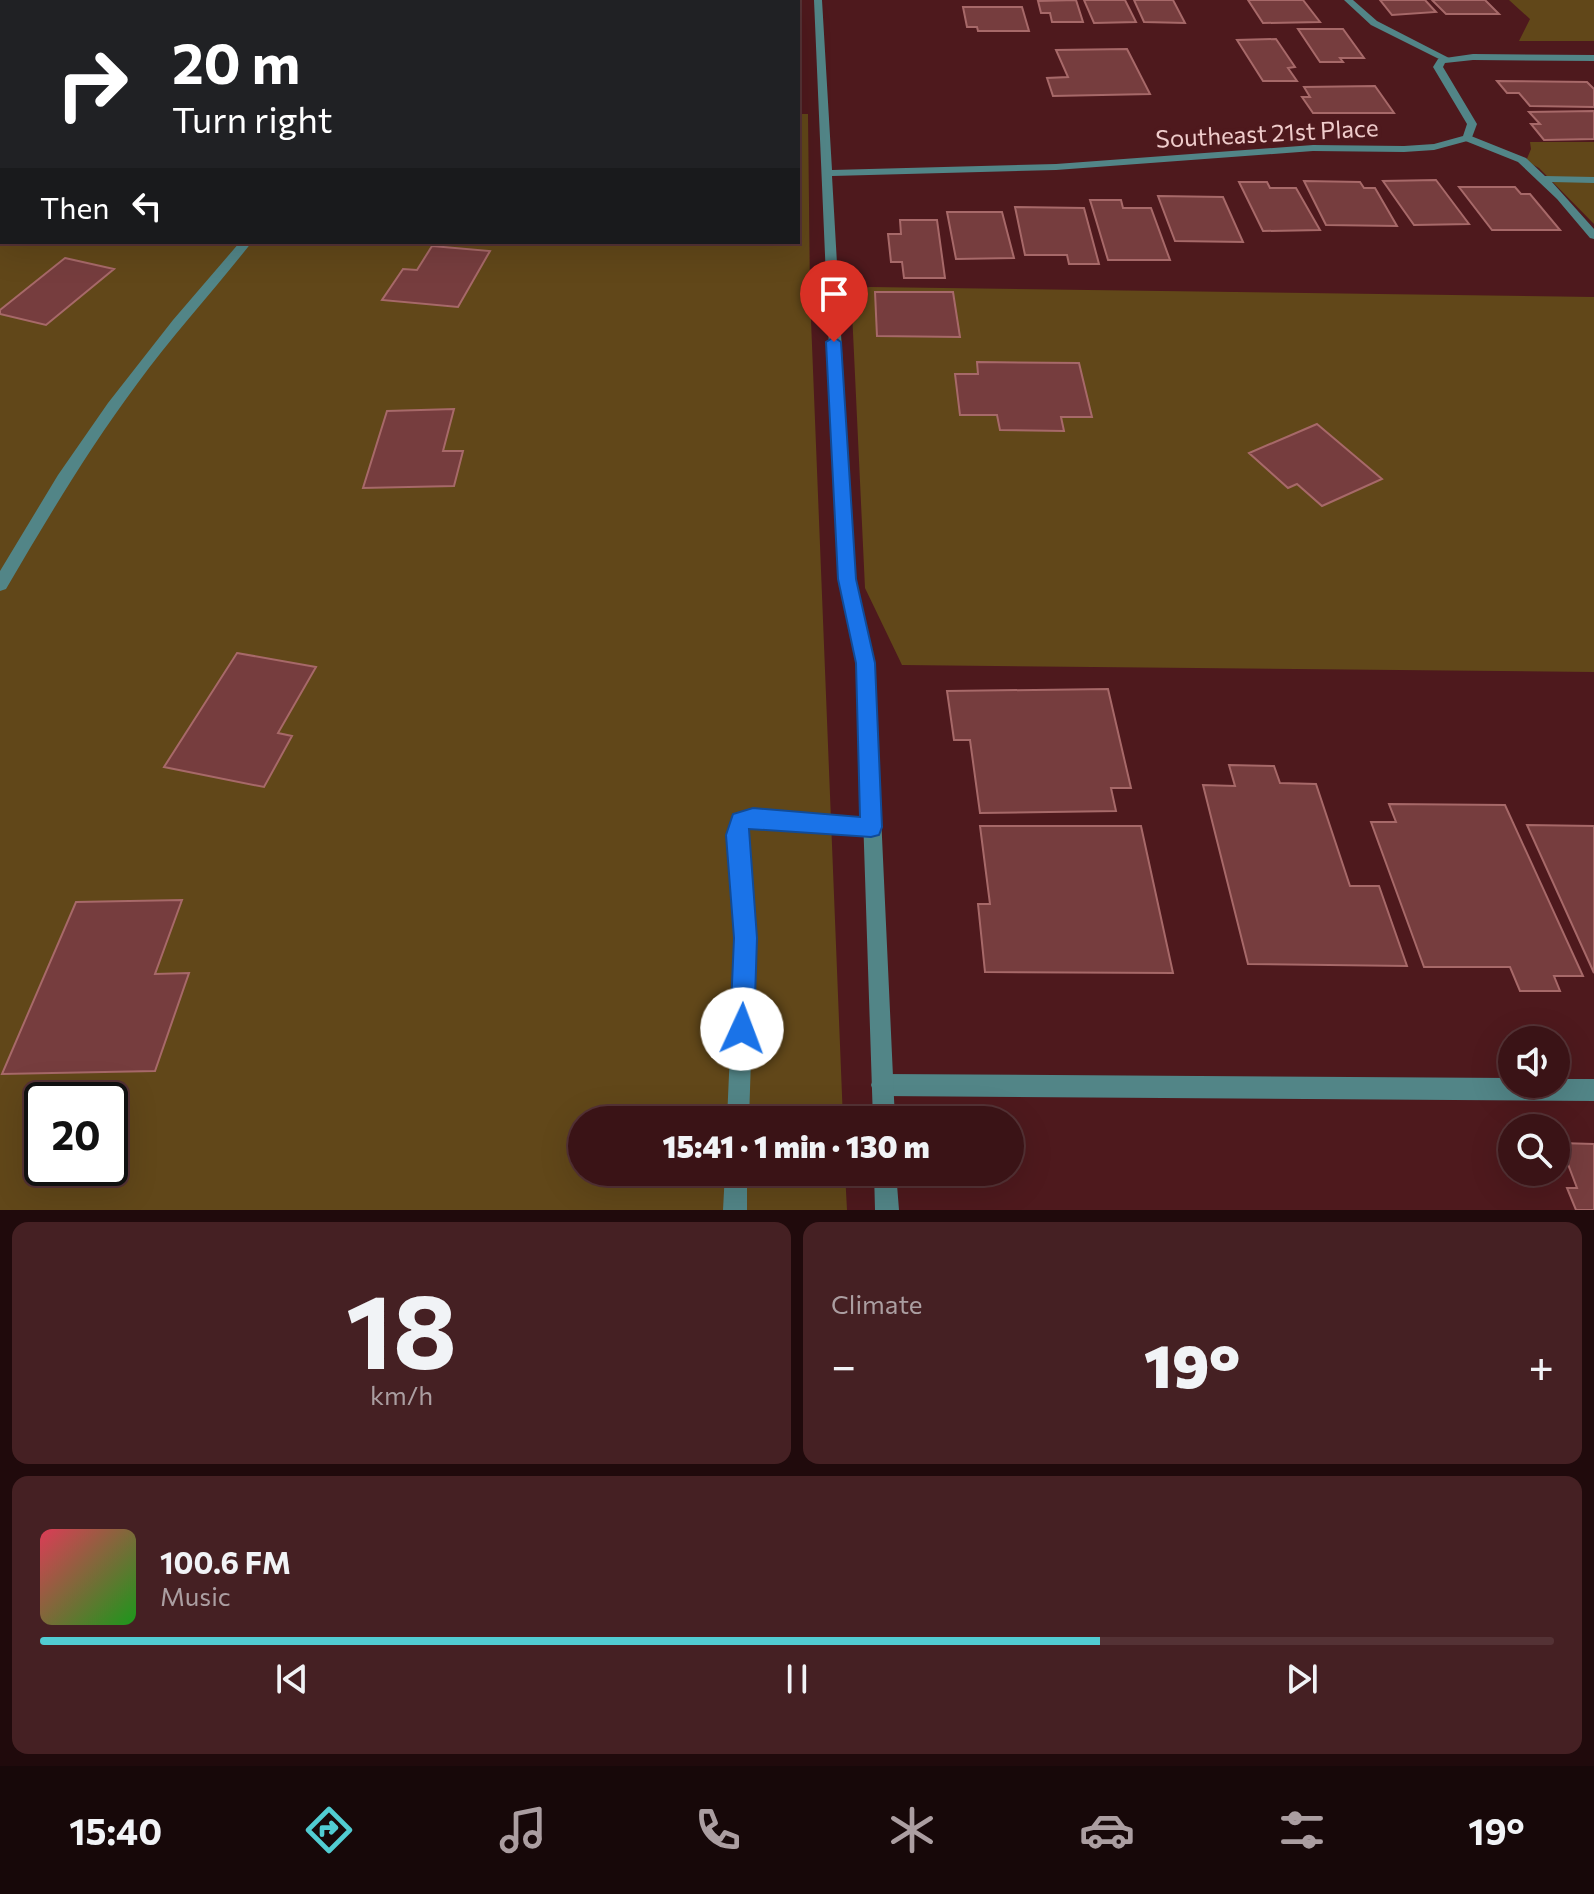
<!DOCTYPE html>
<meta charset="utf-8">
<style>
:root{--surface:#3a1316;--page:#452023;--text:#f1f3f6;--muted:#ab9ea1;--line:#543235;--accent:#51ccd2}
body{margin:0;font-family:Commissioner,sans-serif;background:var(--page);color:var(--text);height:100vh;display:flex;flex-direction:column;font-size:30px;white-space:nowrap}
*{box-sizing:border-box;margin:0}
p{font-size:26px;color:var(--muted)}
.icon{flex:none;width:44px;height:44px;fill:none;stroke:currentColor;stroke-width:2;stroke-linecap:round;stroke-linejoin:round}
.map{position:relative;height:1210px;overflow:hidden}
.details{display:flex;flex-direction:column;gap:12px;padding:12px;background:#200a0c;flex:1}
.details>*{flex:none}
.guide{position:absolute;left:0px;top:0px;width:800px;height:244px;box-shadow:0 8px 32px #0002,0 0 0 2px var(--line);background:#202124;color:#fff;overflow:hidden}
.controls{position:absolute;left:1498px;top:1026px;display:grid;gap:16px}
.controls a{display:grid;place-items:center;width:72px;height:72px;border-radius:50%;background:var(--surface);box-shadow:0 8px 32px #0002,0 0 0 2px var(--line);font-size:40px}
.speed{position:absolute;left:24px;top:1082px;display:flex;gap:16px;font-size:40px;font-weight:700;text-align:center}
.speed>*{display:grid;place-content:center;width:104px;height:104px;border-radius:50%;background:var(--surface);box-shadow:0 8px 32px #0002,0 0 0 2px var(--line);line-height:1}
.speed .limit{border:4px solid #111;border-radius:12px;background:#fff;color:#111}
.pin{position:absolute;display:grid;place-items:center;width:68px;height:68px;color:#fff;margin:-82px -34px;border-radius:50% 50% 50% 0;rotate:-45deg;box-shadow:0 0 8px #0007}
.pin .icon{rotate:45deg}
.me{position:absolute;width:88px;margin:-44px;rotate:2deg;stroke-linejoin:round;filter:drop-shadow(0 0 6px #0008)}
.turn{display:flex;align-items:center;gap:28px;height:168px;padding:0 40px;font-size:36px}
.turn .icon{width:104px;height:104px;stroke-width:2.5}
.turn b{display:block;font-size:56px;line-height:68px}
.then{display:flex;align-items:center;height:76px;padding:0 40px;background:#0003;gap:16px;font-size:30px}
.big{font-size:60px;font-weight:800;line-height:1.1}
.details .card{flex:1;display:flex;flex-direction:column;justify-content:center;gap:12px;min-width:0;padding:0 28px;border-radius:16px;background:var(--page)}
.details .dial{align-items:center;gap:0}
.dial b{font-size:104px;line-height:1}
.song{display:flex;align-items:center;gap:24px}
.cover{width:96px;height:96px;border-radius:12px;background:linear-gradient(135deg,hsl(350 70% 55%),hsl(120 70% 35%))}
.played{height:8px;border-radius:4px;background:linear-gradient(90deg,var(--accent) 70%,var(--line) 70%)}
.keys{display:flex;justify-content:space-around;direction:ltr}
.heat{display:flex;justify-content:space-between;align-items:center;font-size:44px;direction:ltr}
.details .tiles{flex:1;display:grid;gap:12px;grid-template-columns:1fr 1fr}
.card:last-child{grid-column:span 2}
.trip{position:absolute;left:568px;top:1106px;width:456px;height:80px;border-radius:40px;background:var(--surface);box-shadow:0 8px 32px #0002,0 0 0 2px var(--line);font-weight:800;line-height:80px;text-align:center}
.tabs{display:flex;height:128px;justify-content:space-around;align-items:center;background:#170809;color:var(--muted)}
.tabs .icon{width:56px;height:56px}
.tabs .active{color:var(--accent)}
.tabs b{font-size:36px;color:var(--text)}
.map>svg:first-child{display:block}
.green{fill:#614719;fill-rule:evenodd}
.building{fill:#763d3e;stroke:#a76969;stroke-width:2}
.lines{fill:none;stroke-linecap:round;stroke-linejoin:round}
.service{fill:#528587;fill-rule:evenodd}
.minor{fill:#528587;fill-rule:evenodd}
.route{fill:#1a73e8;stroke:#114b97;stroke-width:2}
.labels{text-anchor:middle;stroke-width:8;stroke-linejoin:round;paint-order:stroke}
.far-street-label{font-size:24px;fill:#efcccb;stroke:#4e191d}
</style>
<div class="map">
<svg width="1594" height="1210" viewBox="0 0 1594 1210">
<rect width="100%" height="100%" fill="#4e191d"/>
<path class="green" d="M 0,0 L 500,0 L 2,2 L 2,242 L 798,242 L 798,114 L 808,114 L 810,295 L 843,1120 L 582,1120 L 582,1172 L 845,1172 L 847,1210 L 0,1210 ZM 42,1100 L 110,1100 L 110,1168 L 42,1168 Z
M 1509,0 L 1594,0 L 1594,41 L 1519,41 L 1530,19 Z
M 1530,142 L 1594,142 L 1594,224 L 1539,168 L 1526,161 L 1531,149 Z
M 870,287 L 1594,297 L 1594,672 L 902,665 L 865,588 L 851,290 Z"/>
<path class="building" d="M 1076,0 L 1083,22 L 1052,22 L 1050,13 L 1041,13 L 1038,1 Z
M 1084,0 L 1125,0 L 1136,22 L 1094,23 Z
M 1134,0 L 1173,0 L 1185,23 L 1144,22 Z
M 1248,0 L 1303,0 L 1320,22 L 1263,23 Z
M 1380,0 L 1425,0 L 1436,12 L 1392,15 Z
M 1432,0 L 1485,0 L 1499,14 L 1446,14 Z
M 963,7 L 1022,7 L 1029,31 L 978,31 L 977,27 L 967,27 Z
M 1298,29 L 1343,29 L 1364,58 L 1340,58 L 1343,62 L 1320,62 Z
M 1276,39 L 1295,67 L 1288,68 L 1297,81 L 1263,81 L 1237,40 Z
M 1127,49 L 1150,94 L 1053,96 L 1047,78 L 1068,77 L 1056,50 Z
M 1497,81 L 1587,82 L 1594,89 L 1594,107 L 1530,106 L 1519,93 L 1507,93 Z
M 1375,86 L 1394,113 L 1313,113 L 1302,97 L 1310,97 L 1304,87 Z
M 1594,111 L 1594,139 L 1544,140 L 1531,124 L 1540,124 L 1529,112 Z
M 1436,180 L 1469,224 L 1414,225 L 1383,181 Z
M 1304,181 L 1360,182 L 1364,188 L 1375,188 L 1397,226 L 1326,225 Z
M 1239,182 L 1267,182 L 1270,188 L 1296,188 L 1320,230 L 1263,231 Z
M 1459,187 L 1515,187 L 1521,194 L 1530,194 L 1560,230 L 1492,230 Z
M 1158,196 L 1223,197 L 1243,242 L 1175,241 Z
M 1090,200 L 1121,200 L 1123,208 L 1151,208 L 1170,260 L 1108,260 Z
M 1015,207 L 1084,208 L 1099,264 L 1069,264 L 1067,255 L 1025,255 Z
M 947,212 L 1002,212 L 1014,258 L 956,259 Z
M 900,220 L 937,220 L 945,278 L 904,278 L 902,262 L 891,262 L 888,234 L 901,234 Z
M 432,246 L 490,251 L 458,307 L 382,300 L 403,269 L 417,270 Z
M 65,258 L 114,269 L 46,325 L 0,314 L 0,310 Z
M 875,292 L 953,292 L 960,337 L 877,336 Z
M 977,362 L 1079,363 L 1092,417 L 1061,417 L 1064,431 L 1000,430 L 997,415 L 960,415 L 955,374 L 978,374 Z
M 454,409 L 443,451 L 463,451 L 454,486 L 363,488 L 387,411 Z
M 1317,424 L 1382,479 L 1322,506 L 1297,484 L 1288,488 L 1249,453 Z
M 237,653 L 316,667 L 278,733 L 292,736 L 264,787 L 164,767 Z
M 1108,689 L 1131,788 L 1111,788 L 1116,811 L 980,813 L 970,740 L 954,740 L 947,691 Z
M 1229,765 L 1274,766 L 1280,783 L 1316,784 L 1350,886 L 1379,886 L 1407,966 L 1248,964 L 1203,785 L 1235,786 Z
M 1389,804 L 1505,805 L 1583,976 L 1554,976 L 1560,991 L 1520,991 L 1510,967 L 1424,967 L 1371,822 L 1396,822 Z
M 1527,825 L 1594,826 L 1594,973 Z
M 980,826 L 1141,826 L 1173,973 L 985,972 L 978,904 L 990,904 Z
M 182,900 L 155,974 L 189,973 L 155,1071 L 2,1074 L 76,902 Z
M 1560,1143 L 1594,1144 L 1594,1210 L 1576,1210 L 1567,1188 L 1577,1188 Z"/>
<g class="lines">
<path class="service" d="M 1344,0 L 1353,0 L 1377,21 L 1451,59 L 1443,61 L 1371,25 Z
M 1463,136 L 1471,136 L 1526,158 L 1545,176 L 1594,177 L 1594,183 L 1552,182 L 1594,229 L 1594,239 L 1590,238 L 1557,199 L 1518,162 L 1463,140 Z
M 753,809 L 871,818 L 878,821 L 880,827 L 878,833 L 871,836 L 748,828 L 755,938 L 749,1120 L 727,1120 L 735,938 L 728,835 L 733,815 Z
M 882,1074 L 1512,1078 L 1512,1084 L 1556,1084 L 1556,1079 L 1594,1079 L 1594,1101 L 882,1096 L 874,1093 L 871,1085 L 874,1077 Z
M 725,1172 L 747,1172 L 747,1210 L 723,1210 Z"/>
<path class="minor" d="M 0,0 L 7,0 L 0,5 Z
M 814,0 L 822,0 L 832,170 L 1056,164 L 1313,145 L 1404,146 L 1434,144 L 1463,136 L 1467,124 L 1433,67 L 1438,59 L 1473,54 L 1594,55 L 1594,61 L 1473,60 L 1445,63 L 1443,67 L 1477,124 L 1471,140 L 1434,150 L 1404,152 L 1313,151 L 1056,170 L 832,176 L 855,579 L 874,663 L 895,1120 L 873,1120 L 858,663 L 839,579 Z
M 240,242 L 252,242 C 214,290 173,335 137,384 C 88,450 47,519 6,589 L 0,591 L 0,571 L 58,475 L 108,403 L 173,320 Z
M 874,1172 L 896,1172 L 899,1210 L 875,1210 Z"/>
</g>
<path class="route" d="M 834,337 L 841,342 L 856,579 L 875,663 L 882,827 L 879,835 L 871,837 L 749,829 L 757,938 L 754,1029 L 750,1037 L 742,1041 L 733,1037 L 730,1029 L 734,938 L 726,835 L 733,814 L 753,808 L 860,817 L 856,663 L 838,579 L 826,342 Z"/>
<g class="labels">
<g class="far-street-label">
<text transform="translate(1267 134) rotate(-3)" y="8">Southeast 21st Place</text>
</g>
</g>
</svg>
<div class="controls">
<a><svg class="icon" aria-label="sound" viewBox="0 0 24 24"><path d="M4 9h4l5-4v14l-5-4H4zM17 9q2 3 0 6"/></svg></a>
<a><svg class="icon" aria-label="search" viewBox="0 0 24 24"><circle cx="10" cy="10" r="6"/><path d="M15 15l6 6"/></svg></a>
</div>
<div class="speed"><div class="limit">20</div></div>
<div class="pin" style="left:834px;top:342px;background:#d93025"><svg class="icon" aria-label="arrive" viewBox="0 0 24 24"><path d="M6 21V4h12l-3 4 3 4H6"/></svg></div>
<svg class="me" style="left:742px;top:1029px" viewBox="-20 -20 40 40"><circle r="19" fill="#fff"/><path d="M0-13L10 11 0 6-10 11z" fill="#1a73e8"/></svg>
<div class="trip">15:41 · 1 min · 130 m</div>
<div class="guide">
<div class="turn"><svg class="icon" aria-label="right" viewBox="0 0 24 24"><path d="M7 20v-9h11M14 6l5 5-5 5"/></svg><div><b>20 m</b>Turn right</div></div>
<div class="then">Then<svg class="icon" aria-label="left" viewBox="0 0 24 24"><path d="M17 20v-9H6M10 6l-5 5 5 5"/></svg></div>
</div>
</div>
<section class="details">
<div class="tiles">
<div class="card dial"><b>18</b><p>km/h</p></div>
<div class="card"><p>Climate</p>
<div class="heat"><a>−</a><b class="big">19°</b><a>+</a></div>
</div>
<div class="card">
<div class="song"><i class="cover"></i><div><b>100.6 FM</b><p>Music</p></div></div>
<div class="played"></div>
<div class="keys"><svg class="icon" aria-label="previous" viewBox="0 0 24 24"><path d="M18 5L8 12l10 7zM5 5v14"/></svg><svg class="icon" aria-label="pause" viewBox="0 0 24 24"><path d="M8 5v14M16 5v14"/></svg><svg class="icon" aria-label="next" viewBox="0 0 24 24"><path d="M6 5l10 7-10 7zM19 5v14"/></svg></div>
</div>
</div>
</section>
<nav class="tabs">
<b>15:40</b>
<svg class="icon active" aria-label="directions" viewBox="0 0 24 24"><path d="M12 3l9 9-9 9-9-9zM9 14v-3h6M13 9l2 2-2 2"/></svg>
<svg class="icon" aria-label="music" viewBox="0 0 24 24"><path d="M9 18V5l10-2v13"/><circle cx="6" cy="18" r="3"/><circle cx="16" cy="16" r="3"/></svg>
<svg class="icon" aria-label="phone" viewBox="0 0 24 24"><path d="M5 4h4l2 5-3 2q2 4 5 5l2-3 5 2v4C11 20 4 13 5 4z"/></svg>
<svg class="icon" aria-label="climate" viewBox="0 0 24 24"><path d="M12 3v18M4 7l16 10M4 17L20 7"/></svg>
<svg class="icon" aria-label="car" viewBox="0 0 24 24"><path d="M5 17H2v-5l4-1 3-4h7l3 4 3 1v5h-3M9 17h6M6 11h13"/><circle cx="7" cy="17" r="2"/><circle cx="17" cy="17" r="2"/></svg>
<svg class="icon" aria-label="filters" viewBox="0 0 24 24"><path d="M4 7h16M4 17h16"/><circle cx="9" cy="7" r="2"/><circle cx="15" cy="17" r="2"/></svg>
<b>19°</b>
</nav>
